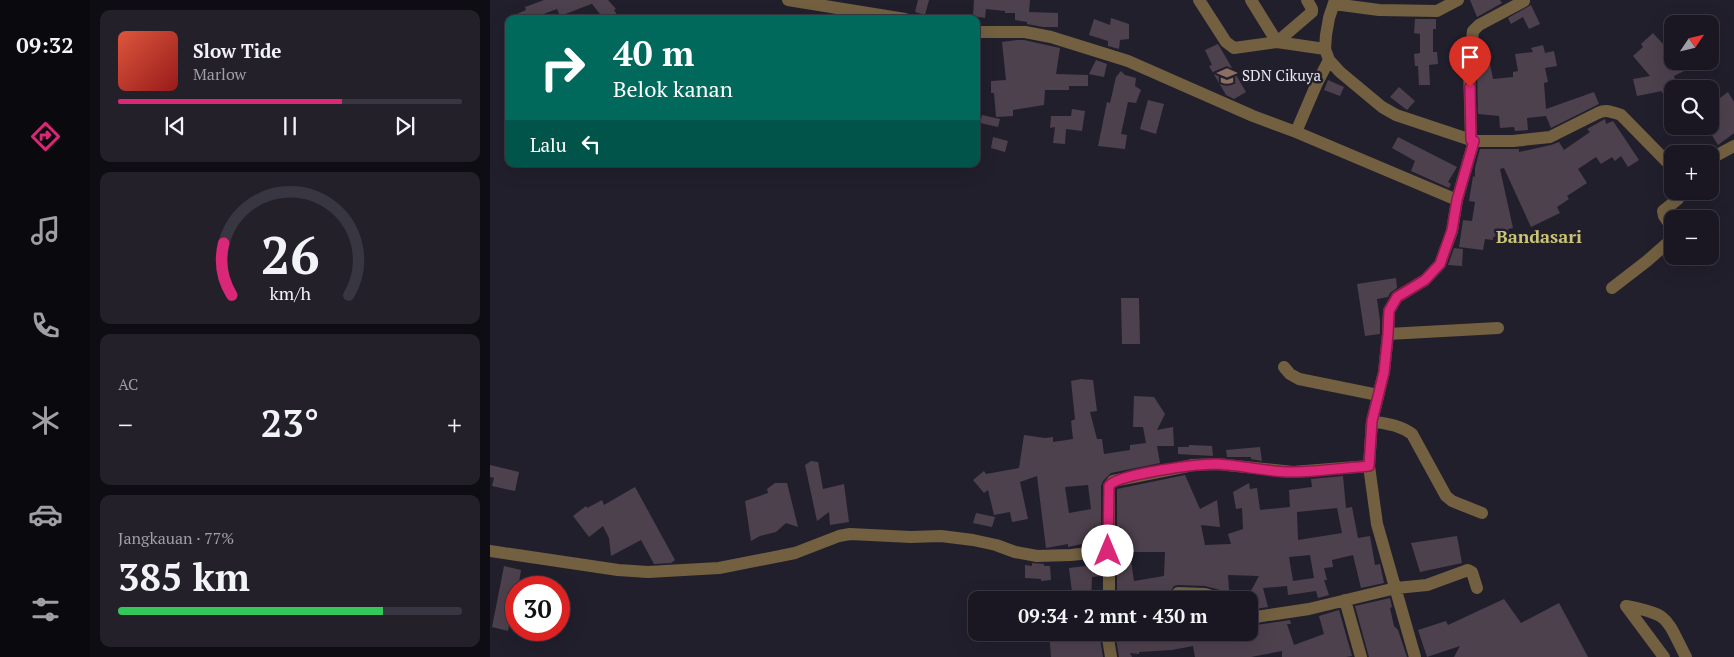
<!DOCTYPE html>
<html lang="id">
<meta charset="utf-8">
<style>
:root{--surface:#1a1722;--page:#23202a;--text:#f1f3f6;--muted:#9f9fa5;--line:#383640;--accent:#db2777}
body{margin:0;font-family:"PT Serif",serif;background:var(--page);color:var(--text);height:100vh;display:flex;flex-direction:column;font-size:19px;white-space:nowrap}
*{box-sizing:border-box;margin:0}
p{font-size:16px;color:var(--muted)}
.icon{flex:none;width:28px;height:28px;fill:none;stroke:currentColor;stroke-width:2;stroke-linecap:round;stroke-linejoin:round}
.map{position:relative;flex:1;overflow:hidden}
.side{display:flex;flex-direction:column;gap:10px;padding:10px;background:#0e0d13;width:400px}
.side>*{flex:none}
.top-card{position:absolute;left:15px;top:15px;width:475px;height:152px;border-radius:10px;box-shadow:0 5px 20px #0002,0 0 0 1px var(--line);background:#00695c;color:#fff;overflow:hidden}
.needle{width:32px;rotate:55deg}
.fabs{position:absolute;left:1174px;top:15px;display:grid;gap:10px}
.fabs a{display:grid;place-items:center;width:55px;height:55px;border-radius:10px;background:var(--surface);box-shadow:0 5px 20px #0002,0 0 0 1px var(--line);font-size:25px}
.speed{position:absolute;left:15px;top:576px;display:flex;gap:10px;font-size:25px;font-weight:700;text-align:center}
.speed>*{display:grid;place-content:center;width:65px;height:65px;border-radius:50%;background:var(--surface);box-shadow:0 5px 20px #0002,0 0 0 1px var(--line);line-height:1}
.speed .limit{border:8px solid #d22;background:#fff;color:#111}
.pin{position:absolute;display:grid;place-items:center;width:42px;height:42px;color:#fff;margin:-51px -21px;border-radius:50% 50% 50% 0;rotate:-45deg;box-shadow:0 0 5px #0007}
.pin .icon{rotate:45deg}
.me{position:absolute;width:55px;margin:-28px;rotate:0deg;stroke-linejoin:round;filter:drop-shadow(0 0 4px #0008)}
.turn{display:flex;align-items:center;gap:18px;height:105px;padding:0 25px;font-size:22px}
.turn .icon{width:65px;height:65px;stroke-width:2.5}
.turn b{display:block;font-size:35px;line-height:42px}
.then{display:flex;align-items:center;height:48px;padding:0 25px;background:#0003;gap:10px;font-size:19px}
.big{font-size:38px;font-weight:800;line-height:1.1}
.side .widget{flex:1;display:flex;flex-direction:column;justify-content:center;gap:8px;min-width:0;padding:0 18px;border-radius:10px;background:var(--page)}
.side .dial{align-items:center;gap:0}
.dial svg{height:130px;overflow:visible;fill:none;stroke:var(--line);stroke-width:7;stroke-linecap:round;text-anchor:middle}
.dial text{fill:var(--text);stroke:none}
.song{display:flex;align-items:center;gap:15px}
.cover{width:60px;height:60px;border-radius:8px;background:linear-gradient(135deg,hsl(10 70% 55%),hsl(0 70% 35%))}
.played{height:5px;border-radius:2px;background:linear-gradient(90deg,var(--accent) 65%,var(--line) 65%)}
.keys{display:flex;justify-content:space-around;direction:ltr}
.heat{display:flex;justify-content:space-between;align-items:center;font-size:28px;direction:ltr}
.charge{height:8px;border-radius:4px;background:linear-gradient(90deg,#34c759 77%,var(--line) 0)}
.trip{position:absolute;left:478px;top:591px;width:290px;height:50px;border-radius:10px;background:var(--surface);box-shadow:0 5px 20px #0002,0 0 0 1px var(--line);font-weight:800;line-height:50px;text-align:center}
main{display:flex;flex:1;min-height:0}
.menu{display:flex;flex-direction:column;width:90px;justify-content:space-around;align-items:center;background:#0a090e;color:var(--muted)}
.menu .icon{width:35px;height:35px}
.menu .on{color:var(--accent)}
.menu b{font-size:22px;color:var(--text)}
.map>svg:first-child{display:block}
.building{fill:#4d414d;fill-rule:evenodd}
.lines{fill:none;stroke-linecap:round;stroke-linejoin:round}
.minor{stroke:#726041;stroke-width:12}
.route-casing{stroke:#8e194d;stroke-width:12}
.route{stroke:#db2777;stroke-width:9}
.labels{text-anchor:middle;stroke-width:5;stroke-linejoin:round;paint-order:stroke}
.poi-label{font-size:15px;fill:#ebeaf3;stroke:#221f2d;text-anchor:start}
.quarter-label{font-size:18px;font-weight:bold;fill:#cbc375;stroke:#221f2d}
</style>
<main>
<nav class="menu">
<b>09:32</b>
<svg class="icon on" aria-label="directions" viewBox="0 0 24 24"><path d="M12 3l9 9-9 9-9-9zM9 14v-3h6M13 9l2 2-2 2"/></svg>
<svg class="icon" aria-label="music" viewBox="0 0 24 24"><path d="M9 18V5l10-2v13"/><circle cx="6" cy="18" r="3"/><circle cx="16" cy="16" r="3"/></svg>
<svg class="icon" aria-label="phone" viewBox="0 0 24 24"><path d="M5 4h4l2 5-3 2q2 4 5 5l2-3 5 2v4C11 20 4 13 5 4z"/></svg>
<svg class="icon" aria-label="climate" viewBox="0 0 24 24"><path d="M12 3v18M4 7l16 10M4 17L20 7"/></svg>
<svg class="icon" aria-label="car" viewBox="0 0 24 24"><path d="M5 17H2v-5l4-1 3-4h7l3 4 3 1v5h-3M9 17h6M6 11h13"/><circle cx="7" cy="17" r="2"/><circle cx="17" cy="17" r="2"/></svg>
<svg class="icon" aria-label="filters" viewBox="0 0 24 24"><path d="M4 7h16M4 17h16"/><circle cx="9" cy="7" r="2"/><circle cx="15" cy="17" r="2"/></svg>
</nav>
<section class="side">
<div class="widget">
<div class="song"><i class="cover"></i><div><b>Slow Tide</b><p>Marlow</p></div></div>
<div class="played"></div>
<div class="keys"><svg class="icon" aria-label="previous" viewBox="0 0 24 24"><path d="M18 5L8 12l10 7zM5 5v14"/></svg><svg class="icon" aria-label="pause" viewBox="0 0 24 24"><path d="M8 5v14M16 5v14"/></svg><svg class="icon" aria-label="next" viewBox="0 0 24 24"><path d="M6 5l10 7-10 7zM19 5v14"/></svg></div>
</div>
<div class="widget dial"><svg viewBox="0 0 100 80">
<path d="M14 69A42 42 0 1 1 86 69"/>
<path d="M14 69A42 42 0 0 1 9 37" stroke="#db2777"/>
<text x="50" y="56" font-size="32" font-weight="700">26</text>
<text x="50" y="72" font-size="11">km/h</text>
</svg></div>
<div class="widget"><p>AC</p>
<div class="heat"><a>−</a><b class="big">23°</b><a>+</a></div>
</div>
<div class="widget"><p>Jangkauan · 77%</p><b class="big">385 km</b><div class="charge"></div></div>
</section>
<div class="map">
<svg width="1244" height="657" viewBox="0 0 1244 657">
<rect width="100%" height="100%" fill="#221f2d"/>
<path class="building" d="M 54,0 L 118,0 L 126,9 L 124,10 L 130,19 L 114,19 L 102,4 L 104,3 L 70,16 L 67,9 L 40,19 L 15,19 L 36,10 L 35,7 Z
M 428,0 L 439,0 L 435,15 L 425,12 Z
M 484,0 L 540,0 L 539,12 L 568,13 L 568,27 L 553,27 L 537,24 L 537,22 L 525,20 L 525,13 L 515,13 L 515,11 L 496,9 L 495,18 L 483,16 Z
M 980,0 L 1010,0 L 1012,3 L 987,17 Z
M 1041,5 L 1050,24 L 1039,29 L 1033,17 L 1021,24 L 1018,18 Z
M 621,18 L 639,24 L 639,39 L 630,40 L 629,49 L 618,46 L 618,41 L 599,35 L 604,19 L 620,25 Z
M 925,19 L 946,19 L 946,29 L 943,29 L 943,52 L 947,52 L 948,64 L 939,65 L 940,85 L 929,85 L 928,66 L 925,66 L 924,54 L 930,53 L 930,34 L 924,33 Z
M 1163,33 L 1182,54 L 1182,61 L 1214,61 L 1184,76 L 1187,89 L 1182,89 L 1182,91 L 1172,93 L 1172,91 L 1147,96 L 1143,79 L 1160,76 L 1143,56 L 1153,47 L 1151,44 Z
M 527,40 L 534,40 L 570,48 L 566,74 L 598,75 L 598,86 L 579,86 L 579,90 L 555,90 L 554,105 L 523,110 L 523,116 L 506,117 L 504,93 L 501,93 L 501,81 L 516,80 L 512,42 Z
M 728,44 L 756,92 L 744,99 L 736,95 L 719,66 L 722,65 L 715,50 Z
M 1053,45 L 1055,53 L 1064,51 L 1067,66 L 1055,68 L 1058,82 L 1054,83 L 1056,109 L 1104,92 L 1109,104 L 1061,128 L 1056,116 L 1037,118 L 1038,130 L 1025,131 L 1024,127 L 1010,128 L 1009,116 L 988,114 L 987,68 L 990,67 L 988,61 L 999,59 L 1003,79 L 1023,77 L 1023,72 L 1028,71 L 1025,54 L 1043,52 L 1041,48 Z
M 606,60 L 617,64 L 614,77 L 599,74 Z
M 631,71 L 635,75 L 646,78 L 645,86 L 651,90 L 646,103 L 638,102 L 631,134 L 637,135 L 635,149 L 608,146 L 617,102 L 620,103 L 626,77 Z
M 838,80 L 854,87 L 850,96 L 834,90 Z
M 909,87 L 925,101 L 917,110 L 900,97 Z
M 1238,92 L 1244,102 L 1244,133 L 1228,145 L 1220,132 L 1220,112 L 1225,109 L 1222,104 Z
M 658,100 L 674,104 L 666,134 L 650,129 Z
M 582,109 L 595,111 L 592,131 L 576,129 L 575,144 L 563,143 L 565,127 L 560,128 L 561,116 L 581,116 Z
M 492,115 L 510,119 L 508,127 L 490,123 Z
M 1115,119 L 1116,124 L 1123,121 L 1149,160 L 1138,167 L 1131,156 L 1125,161 L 1122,157 L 1111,164 L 1106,157 L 1088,169 L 1097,183 L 1077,196 L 1079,199 L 1067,207 L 1070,213 L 1041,227 L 1014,168 L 1010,169 L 1023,228 L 1018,229 L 1019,234 L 1003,237 L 1003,240 L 995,239 L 993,250 L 969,247 L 973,220 L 982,221 L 985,202 L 979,201 L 983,176 L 985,177 L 985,168 L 990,149 L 1029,149 L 1029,152 L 1061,145 L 1069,142 L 1074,150 L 1100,132 L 1097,129 Z
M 503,137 L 518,141 L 515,152 L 501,148 Z
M 908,137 L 967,167 L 958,182 L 961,184 L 959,188 L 921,171 L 925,161 L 902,148 Z
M 964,248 L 973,249 L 972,266 L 958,265 Z
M 906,278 L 907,288 L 900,293 L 898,297 L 887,299 L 890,321 L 890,334 L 875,336 L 867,284 Z
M 631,298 L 649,298 L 650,344 L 632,344 Z
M 591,379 L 603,380 L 607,411 L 600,412 L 607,439 L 612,439 L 614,454 L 640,450 L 640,445 L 656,443 L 653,427 L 643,427 L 644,396 L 664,397 L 675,414 L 667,430 L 683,427 L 684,446 L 667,446 L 670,463 L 621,473 L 613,481 L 611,486 L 611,544 L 592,546 L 592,544 L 578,547 L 578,544 L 556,548 L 547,476 L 530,482 L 538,519 L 522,522 L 520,512 L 504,515 L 498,490 L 494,493 L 483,480 L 494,471 L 496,474 L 529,468 L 534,435 L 555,438 L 563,437 L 563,442 L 583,439 L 581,421 L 585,419 L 581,381 ZM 598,485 L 601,509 L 579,513 L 575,487 Z
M 699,445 L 722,446 L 723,456 L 688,454 L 688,447 L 699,447 Z
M 770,447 L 772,461 L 761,459 L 761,457 L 737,457 L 736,450 Z
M 321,461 L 328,462 L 333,489 L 354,484 L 359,522 L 340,525 L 339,512 L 327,521 L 315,465 Z
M 0,465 L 29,472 L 25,491 L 2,486 L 4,478 L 0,477 Z
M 695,475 L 710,509 L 727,500 L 730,527 L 711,525 L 715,545 L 741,544 L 738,534 L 753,529 L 752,508 L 746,509 L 743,492 L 759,483 L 760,489 L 767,488 L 770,510 L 800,507 L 799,490 L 822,487 L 821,479 L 853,476 L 856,508 L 862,507 L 868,538 L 880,536 L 885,565 L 890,564 L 894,583 L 871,588 L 863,555 L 842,560 L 843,567 L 834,568 L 837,580 L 834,580 L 839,595 L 828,598 L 826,591 L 798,595 L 797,586 L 773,588 L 778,607 L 759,610 L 759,600 L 756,600 L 769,576 L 738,575 L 739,590 L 730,590 L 715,586 L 688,585 L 684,586 L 680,592 L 681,596 L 684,600 L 627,600 L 627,559 L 641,560 L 644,581 L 674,576 L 675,552 L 633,552 L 631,527 L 627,527 L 627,489 ZM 847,508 L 852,533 L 808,540 L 807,512 ZM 820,555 L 824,578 L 803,581 L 799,557 Z
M 285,483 L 297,483 L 308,527 L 296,523 L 286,532 L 270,536 L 261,541 L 255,501 L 278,493 L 277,489 Z
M 145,487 L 185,560 L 181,563 L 164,564 L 151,540 L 121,556 L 119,538 L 113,526 L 99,537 L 83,516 L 96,506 L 97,508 L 112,500 L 114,505 Z
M 486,513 L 505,517 L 502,527 L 483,523 Z
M 967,536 L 972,563 L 930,572 L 921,543 Z
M 542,563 L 554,564 L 554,566 L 560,566 L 561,580 L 551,581 L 551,579 L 535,578 L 535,565 L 542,566 Z
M 611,564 L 611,576 L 602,577 L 601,600 L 583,600 L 579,568 Z
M 14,566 L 31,570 L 28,588 L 26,588 L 18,631 L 2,627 Z
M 900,598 L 902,607 L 900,608 L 904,626 L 908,630 L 917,657 L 879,657 L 865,606 Z
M 1014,599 L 1031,623 L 1069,603 L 1098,657 L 964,657 L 970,646 L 937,657 L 928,630 L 956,621 L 958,625 Z
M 849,610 L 862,656 L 856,657 L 792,657 L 792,651 L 761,657 L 705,657 L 703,646 L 682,650 L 649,652 L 649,654 L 640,653 L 642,657 L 629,657 L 625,632 L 759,632 L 759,626 L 800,620 L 801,624 L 797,624 L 804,645 L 834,634 L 829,616 Z
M 559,632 L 609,632 L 613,657 L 561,657 Z"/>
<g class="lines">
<path class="minor" d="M 298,0 L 415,19
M 709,0 L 736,42 L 744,48 L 787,42 L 835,49
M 761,0 L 787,42 L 822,12 L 822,9 L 817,0
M 845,0 L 839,18 L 836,35 L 835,49 L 839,60 L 850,72 L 892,107 L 906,115 L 984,141 L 1023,141 L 1060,137 L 1108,113 C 1117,109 1122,112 1131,115 L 1182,167
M 844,4 L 889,10 L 947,11 L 968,0
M 486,32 L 535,32 L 561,37 L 638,61 L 763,116 L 806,132 L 967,200
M 806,132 L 827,83 L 839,60
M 981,140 L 979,66 L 983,31 L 989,25 L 1034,1
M 1220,159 L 1244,146
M 1182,228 L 1174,216 L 1173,211 L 1188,199 L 1192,191
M 1122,288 L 1157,261 L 1182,239
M 898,334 L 1008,328
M 794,367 L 800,374 L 809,379 L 888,395
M 882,421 C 896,424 911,425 922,434 L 956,496 L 962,501 L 992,513
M 0,551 L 128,570 L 158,572 L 229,568 L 305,553 L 349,536 L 360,534 L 421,537 L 451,536 L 483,540 L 506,545 L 525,552 L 547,556 L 581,555 L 618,551
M 688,593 L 715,594 L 735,600
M 619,600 L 619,486 L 623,481 L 703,465 L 727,464 L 803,472 L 879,466
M 855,600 L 871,657
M 1136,606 C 1181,614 1176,619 1196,657
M 1136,606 L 1174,657
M 759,618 L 819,609 L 906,588 L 937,585 L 978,570 L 982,572 L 987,588
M 617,632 L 621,657
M 925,657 L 887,524 L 879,466 L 882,421 L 894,372 L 898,334 L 899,311 L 907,297 L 935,280 L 950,264 L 962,231 L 967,200 L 984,141"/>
</g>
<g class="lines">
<defs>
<path id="route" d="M 618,551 L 619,486 C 626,474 709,464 726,464 C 751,465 777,472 802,472 C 828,472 854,468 879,466 L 882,421 L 894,372 L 898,334 L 899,311 L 907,297 L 935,280 L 950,264 L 962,230 L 967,200 L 984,141 L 981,140 L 980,87"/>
</defs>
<use href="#route" class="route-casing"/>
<use href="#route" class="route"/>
</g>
<defs>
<symbol id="school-bare" viewBox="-9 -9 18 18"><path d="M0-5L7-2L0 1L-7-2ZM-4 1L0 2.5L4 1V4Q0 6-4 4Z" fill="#8d6e63" stroke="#221f2d" stroke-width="2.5" paint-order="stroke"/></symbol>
</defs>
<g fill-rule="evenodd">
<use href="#school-bare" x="723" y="62" width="28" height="28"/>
</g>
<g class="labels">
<g class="poi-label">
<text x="752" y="81">SDN Cikuya</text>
</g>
<g class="quarter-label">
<text x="1049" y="243">Bandasari</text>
</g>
</g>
</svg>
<div class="fabs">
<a><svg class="needle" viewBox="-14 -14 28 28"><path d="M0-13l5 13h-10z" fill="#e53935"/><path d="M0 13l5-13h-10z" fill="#9f9fa5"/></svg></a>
<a><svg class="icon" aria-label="search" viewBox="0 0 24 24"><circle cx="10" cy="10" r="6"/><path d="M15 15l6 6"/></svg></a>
<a>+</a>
<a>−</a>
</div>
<div class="speed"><div class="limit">30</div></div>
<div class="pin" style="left:980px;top:87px;background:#d93025"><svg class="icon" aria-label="arrive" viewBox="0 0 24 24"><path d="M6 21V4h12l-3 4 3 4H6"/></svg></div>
<svg class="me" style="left:618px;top:551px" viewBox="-20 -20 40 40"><circle r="19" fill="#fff"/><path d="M0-13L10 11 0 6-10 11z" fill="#db2777"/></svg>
<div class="trip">09:34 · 2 mnt · 430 m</div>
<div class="top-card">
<div class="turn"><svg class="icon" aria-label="right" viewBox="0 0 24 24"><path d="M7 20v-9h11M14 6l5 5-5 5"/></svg><div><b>40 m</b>Belok kanan</div></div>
<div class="then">Lalu<svg class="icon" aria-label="left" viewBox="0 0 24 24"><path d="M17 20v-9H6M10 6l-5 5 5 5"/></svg></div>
</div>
</div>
</main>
